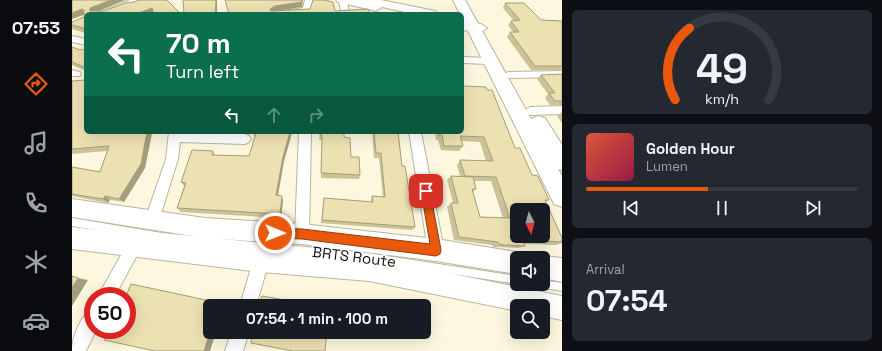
<!DOCTYPE html>
<meta charset="utf-8">
<style>
:root{--surface:#171b24;--page:#242831;--text:#f1f3f6;--muted:#9ea1a6;--line:#363941;--accent:#ea580c}
body{margin:0;font-family:"Space Grotesk",sans-serif;background:var(--page);color:var(--text);height:100vh;display:flex;flex-direction:column;font-size:15px;white-space:nowrap}
*{box-sizing:border-box;margin:0}
p{font-size:13px;color:var(--muted)}
.icon{flex:none;width:22px;height:22px;fill:none;stroke:currentColor;stroke-width:2;stroke-linecap:round;stroke-linejoin:round}
.map{position:relative;flex:1;overflow:hidden}
.side{display:flex;flex-direction:column;gap:10px;padding:10px;background:#0d0f14;width:320px}
.side>*{flex:none}
.banner{position:absolute;left:12px;top:12px;width:380px;height:122px;border-radius:6px;box-shadow:0 4px 16px #0002;background:#0b6e4f;color:#fff;overflow:hidden}
.needle{width:26px;rotate:174deg}
.controls{position:absolute;left:438px;top:203px;display:grid;gap:8px}
.controls a{display:grid;place-items:center;width:40px;height:40px;border-radius:6px;background:var(--surface);box-shadow:0 4px 16px #0002;font-size:20px}
.speed{position:absolute;left:12px;top:287px;display:flex;gap:8px;font-size:20px;font-weight:700;text-align:center}
.speed>*{display:grid;place-content:center;width:52px;height:52px;border-radius:50%;background:var(--surface);box-shadow:0 4px 16px #0002;line-height:1}
.speed .limit{border:6px solid #d22;background:#fff;color:#111}
.pin{position:absolute;display:grid;place-items:center;width:34px;height:34px;color:#fff;margin:-17px;border-radius:8px;box-shadow:0 2px 6px #0006}
.me{position:absolute;width:44px;margin:-22px;rotate:91deg;stroke-linejoin:round;filter:drop-shadow(0 0 3px #0008)}
.turn{display:flex;align-items:center;gap:14px;height:84px;padding:0 16px;font-size:18px}
.turn .icon{width:52px;height:52px;stroke-width:2.5}
.turn b{display:block;font-size:28px;line-height:34px}
.lanes{display:flex;align-items:center;height:38px;padding:0 16px;background:#0003;justify-content:center;gap:20px;direction:ltr}
.lanes .off{opacity:.35}
.big{font-size:30px;font-weight:700;line-height:1.1}
.side .card{flex:1;display:flex;flex-direction:column;justify-content:center;gap:6px;min-width:0;padding:0 14px;border-radius:6px;background:var(--page)}
.side .dial{align-items:center;gap:0}
.dial svg{height:104px;overflow:visible;fill:none;stroke:var(--line);stroke-width:7;stroke-linecap:round;text-anchor:middle}
.dial text{fill:var(--text);stroke:none}
.song{display:flex;align-items:center;gap:12px}
.cover{width:48px;height:48px;border-radius:6px;background:linear-gradient(135deg,hsl(10 70% 55%),hsl(340 70% 35%))}
.played{height:4px;border-radius:2px;background:linear-gradient(90deg,var(--accent) 45%,var(--line) 45%)}
.keys{display:flex;justify-content:space-around;direction:ltr}
.trip{position:absolute;left:131px;top:299px;width:228px;height:40px;border-radius:6px;background:var(--surface);box-shadow:0 4px 16px #0002;font-weight:700;line-height:40px;text-align:center}
main{display:flex;flex:1;min-height:0}
.tabs{display:flex;flex-direction:column;width:72px;justify-content:space-around;align-items:center;background:#090b0e;color:var(--muted)}
.tabs .icon{width:28px;height:28px}
.tabs .active{color:var(--accent)}
.tabs b{font-size:18px;color:var(--text)}
.map>svg:first-child{display:block}
.lines{fill:none;stroke-linecap:round;stroke-linejoin:round}
.lane-casing{stroke:#bab59d;stroke-width:2}
.street-casing{stroke:#bab59d;stroke-width:2}
.secondary-casing{stroke:#bab59d;stroke-width:2}
.primary-casing{stroke:#bab59d;stroke-width:2}
.lane{fill:#fff;fill-rule:evenodd}
.street{fill:#fff;fill-rule:evenodd}
.secondary{fill:#fff;fill-rule:evenodd}
.primary{fill:#fff;fill-rule:evenodd}
.wall{fill:#cbc298;fill-rule:evenodd}
.shaded-wall{fill:#a59e7c}
.building{fill:#ece1b1;stroke:#a59e7c;fill-rule:evenodd}
.route{fill:#ea580c;stroke:#983908}
.labels{text-anchor:middle;stroke-width:3.5;stroke-linejoin:round;paint-order:stroke}
.street-label{font-size:15px;fill:#14120a;stroke:#fff}
</style>
<main>
<nav class="tabs">
<b>07:53</b>
<svg class="icon active" aria-label="directions" viewBox="0 0 24 24"><path d="M12 3l9 9-9 9-9-9zM9 14v-3h6M13 9l2 2-2 2"/></svg>
<svg class="icon" aria-label="music" viewBox="0 0 24 24"><path d="M9 18V5l10-2v13"/><circle cx="6" cy="18" r="3"/><circle cx="16" cy="16" r="3"/></svg>
<svg class="icon" aria-label="phone" viewBox="0 0 24 24"><path d="M5 4h4l2 5-3 2q2 4 5 5l2-3 5 2v4C11 20 4 13 5 4z"/></svg>
<svg class="icon" aria-label="climate" viewBox="0 0 24 24"><path d="M12 3v18M4 7l16 10M4 17L20 7"/></svg>
<svg class="icon" aria-label="car" viewBox="0 0 24 24"><path d="M5 17H2v-5l4-1 3-4h7l3 4 3 1v5h-3M9 17h6M6 11h13"/><circle cx="7" cy="17" r="2"/><circle cx="17" cy="17" r="2"/></svg>
</nav>
<div class="map">
<svg width="490" height="351" viewBox="0 0 490 351">
<rect width="100%" height="100%" fill="#fcf7de"/>
<g class="lines">
<defs>
<path id="lane" d="M 0,218 L 90,233 L 295,253 L 445,276 L 446,284 L 295,261 L 90,241 L 0,226 Z
M 471,280 L 490,283 L 490,291 L 467,287 L 466,284 L 471,284 Z"/>
<path id="street" d="M 58,0 L 70,0 L 34,14 L 22,14 Z
M 233,0 L 241,0 L 238,12 L 200,14 L 204,12 L 231,8 Z
M 267,0 L 275,0 L 277,14 L 269,14 Z
M 0,36 L 14,39 L 14,45 L 0,42 Z
M 390,57 L 417,58 L 422,61 L 417,64 L 390,63 Z
M 0,70 L 8,72 L 9,74 L 8,76 L 0,76 Z
M 490,71 L 490,77 L 436,78 L 431,75 L 436,72 Z
M 490,106 L 490,114 L 458,115 L 452,111 L 458,107 Z
M 97,132 L 173,134 L 177,136 L 179,139 L 177,142 L 173,144 L 108,142 L 106,159 L 87,220 L 85,225 L 80,227 L 75,225 L 73,220 L 94,159 Z
M 227,132 L 239,132 L 237,234 L 235,239 L 230,241 L 225,239 L 223,234 Z
M 337,132 L 349,132 L 372,250 L 369,255 L 364,258 L 359,255 L 356,250 Z
M 62,239 L 67,241 L 70,246 L 43,296 L 26,296 L 57,241 Z
M 189,253 L 194,256 L 197,261 L 184,306 L 168,306 L 181,261 L 184,256 Z
M 21,309 L 21,330 L 24,330 L 14,351 L 0,351 C 0,338 8,315 21,309 Z
M 159,332 L 177,332 L 171,351 L 153,351 Z"/>
<path id="secondary" d="M 264,0 L 309,0 L 363,11 L 365,14 L 342,14 L 310,7 L 304,11 L 266,2 Z
M 390,22 L 409,24 L 415,28 L 409,32 L 390,30 Z
M 0,199 L 133,218 L 230,224 L 364,239 L 445,252 L 453,255 L 454,258 L 445,258 L 445,274 L 364,261 L 230,244 L 133,238 L 0,217 Z
M 0,227 L 189,250 L 297,257 L 490,296 L 490,320 L 471,316 L 471,306 L 445,306 L 445,311 L 297,281 L 189,272 L 0,249 Z
M 471,256 L 490,258 L 490,282 L 471,278 L 471,258 L 465,258 Z"/>
<path id="primary" d="M 381,0 L 393,0 L 459,119 L 466,116 L 473,118 L 490,145 L 490,170 L 486,169 L 490,176 L 490,207 L 482,204 L 390,19 L 390,14 L 388,14 Z"/>
</defs>
<use href="#lane" class="lane-casing"/>
<use href="#street" class="street-casing"/>
<use href="#secondary" class="secondary-casing"/>
<use href="#primary" class="primary-casing"/>
<use href="#lane" class="lane"/>
<use href="#street" class="street"/>
<use href="#secondary" class="secondary"/>
<use href="#primary" class="primary"/>
</g>
<path class="wall" d="M 0,0 L 53,0 L 26,11 L 32,11 L 58,3 L 82,13 L 79,14 L 14,14 L 14,33 L 0,29 L 0,22 L 12,17 L 12,14 L 0,19 Z
M 433,3 L 469,20 L 490,21 L 490,70 L 459,70 L 435,37 L 438,32 L 441,32 L 436,25 L 439,21 L 442,21 L 431,8 Z
M 0,47 L 8,50 L 14,51 L 14,71 L 0,65 Z
M 490,74 L 490,105 L 478,105 L 473,98 L 476,94 L 465,79 L 469,75 Z
M 0,81 L 80,133 L 73,168 L 52,202 L 38,200 L 36,203 L 0,196 L 0,167 L 28,172 L 35,151 L 0,154 Z
M 390,86 L 443,148 L 460,175 L 477,200 L 474,201 L 490,238 L 490,243 L 484,245 L 452,244 L 453,246 L 446,248 L 426,247 L 421,247 L 420,245 L 382,240 L 375,207 L 379,203 L 381,203 L 375,180 L 379,176 L 388,176 L 385,165 L 388,160 L 414,161 L 408,142 L 390,141 L 391,146 L 387,151 L 369,150 L 366,140 L 364,140 L 363,132 L 390,132 ZM 402,181 L 419,181 L 431,218 L 408,217 L 401,192 L 404,189 Z
M 490,112 L 490,123 L 485,116 Z
M 181,132 L 220,132 L 218,140 L 212,161 L 206,196 L 211,200 L 209,218 L 109,212 L 105,208 L 112,186 L 109,182 L 141,151 L 143,155 L 177,156 L 183,138 Z
M 248,132 L 272,137 L 279,157 L 288,175 L 287,179 L 249,178 L 250,140 L 247,140 Z
M 300,132 L 326,132 L 330,166 L 343,227 L 340,230 L 249,223 L 252,198 L 299,202 L 299,200 L 300,196 L 311,197 L 307,158 L 302,158 Z"/>
<path class="shaded-wall" d="M 39,0 L 53,0 L 21,13 L 18,11 L 18,8 Z
M 144,0 L 145,0 L 145,14 L 143,14 Z
M 230,0 L 231,0 L 230,7 L 204,11 L 199,14 L 198,9 L 203,6 Z
M 80,8 L 82,13 L 79,14 L 64,14 Z
M 10,9 L 14,14 L 0,19 L 0,13 Z
M 75,132 L 80,133 L 73,168 L 52,202 L 47,199 Z
M 218,132 L 220,132 L 218,140 L 212,161 L 205,199 L 204,195 L 211,157 Z
M 33,196 L 38,200 L 36,203 L 31,199 Z
M 210,196 L 211,200 L 209,218 L 208,214 Z
M 6,278 L 16,280 L 0,306 L 0,288 Z
M 148,303 L 152,305 L 152,306 L 147,306 Z
M 138,332 L 144,332 L 138,351 L 132,351 Z"/>
<path class="building" d="M 0,0 L 39,0 L 18,8 L 18,11 L 32,11 L 56,2 L 58,3 L 68,0 L 95,0 L 109,14 L 82,14 L 80,8 L 64,14 L 14,14 L 14,29 L 0,25 L 0,22 L 12,17 L 12,10 L 10,9 L 0,13 Z
M 111,0 L 144,0 L 143,14 L 112,14 Z
M 153,0 L 230,0 L 230,2 L 203,6 L 198,9 L 199,11 L 238,9 L 241,0 L 252,0 L 261,2 L 263,11 L 296,9 L 298,14 L 157,14 Z
M 433,3 L 452,3 L 469,20 L 490,21 L 490,66 L 463,66 L 438,32 L 447,32 L 439,21 L 448,20 Z
M 0,47 L 8,50 L 9,49 L 14,51 L 14,68 L 0,62 Z
M 490,74 L 490,101 L 483,101 L 477,93 L 483,93 L 469,75 Z
M 14,80 L 14,132 L 75,132 L 69,164 L 47,199 L 33,196 L 31,199 L 0,194 L 0,167 L 28,172 L 37,146 L 0,149 L 0,81 Z
M 390,86 L 414,87 L 415,90 L 420,90 L 443,148 L 448,148 L 460,175 L 466,176 L 477,200 L 473,200 L 490,238 L 490,242 L 451,240 L 453,246 L 432,245 L 427,244 L 426,242 L 387,237 L 379,203 L 386,203 L 379,176 L 401,177 L 404,189 L 400,189 L 408,217 L 438,218 L 424,177 L 393,176 L 388,160 L 421,161 L 412,137 L 388,136 L 391,146 L 372,146 L 370,135 L 367,135 L 367,132 L 390,132 ZM 445,210 L 471,210 L 471,236 L 445,236 Z
M 181,132 L 218,132 L 211,157 L 204,195 L 210,196 L 208,214 L 105,208 L 114,183 L 109,182 L 120,150 L 141,151 L 140,155 L 177,156 L 184,133 L 181,133 Z
M 248,132 L 272,132 L 272,137 L 278,138 L 279,157 L 287,157 L 288,175 L 249,173 L 250,135 L 248,135 Z
M 302,132 L 326,132 L 330,166 L 333,166 L 343,227 L 250,220 L 252,198 L 301,202 L 300,196 L 313,197 L 309,153 L 304,153 Z
M 0,276 L 6,278 L 0,288 Z
M 59,284 L 148,303 L 147,306 L 138,306 L 138,332 L 132,351 L 83,351 L 32,340 L 37,330 L 55,330 L 55,296 L 54,296 Z
M 190,296 L 225,302 L 224,306 L 188,306 Z
M 181,332 L 255,332 L 253,351 L 221,351 L 179,343 Z"/>
<path class="route" d="M 354,187 L 358,191 L 369,250 L 368,254 L 364,256 L 230,239 L 203,238 L 199,237 L 198,233 L 199,230 L 203,228 L 230,229 L 358,244 L 349,191 Z"/>
<g class="labels">
<g class="street-label">
<text transform="translate(282 257) rotate(7)" y="5">BRTS Route</text>
</g>
</g>
</svg>
<div class="controls">
<a><svg class="needle" viewBox="-14 -14 28 28"><path d="M0-13l5 13h-10z" fill="#e53935"/><path d="M0 13l5-13h-10z" fill="#9ea1a6"/></svg></a>
<a><svg class="icon" aria-label="sound" viewBox="0 0 24 24"><path d="M4 9h4l5-4v14l-5-4H4zM17 9q2 3 0 6"/></svg></a>
<a><svg class="icon" aria-label="search" viewBox="0 0 24 24"><circle cx="10" cy="10" r="6"/><path d="M15 15l6 6"/></svg></a>
</div>
<div class="speed"><div class="limit">50</div></div>
<div class="pin" style="left:354px;top:191px;background:#d93025"><svg class="icon" aria-label="arrive" viewBox="0 0 24 24"><path d="M6 21V4h12l-3 4 3 4H6"/></svg></div>
<svg class="me" style="left:203px;top:233px" viewBox="-20 -20 40 40"><circle r="17" fill="#ea580c" stroke="#fff" stroke-width="3"/><path d="M0-11L8 9 0 5-8 9z" fill="#fff"/></svg>
<div class="trip">07:54 · 1 min · 100 m</div>
<div class="banner">
<div class="turn"><svg class="icon" aria-label="left" viewBox="0 0 24 24"><path d="M17 20v-9H6M10 6l-5 5 5 5"/></svg><div><b>70 m</b>Turn left</div></div>
<div class="lanes"><svg class="icon" aria-label="left" viewBox="0 0 24 24"><path d="M17 20v-9H6M10 6l-5 5 5 5"/></svg><svg class="icon off" aria-label="ahead" viewBox="0 0 24 24"><path d="M12 20V5M6 11l6-6 6 6"/></svg><svg class="icon off" aria-label="right" viewBox="0 0 24 24"><path d="M7 20v-9h11M14 6l5 5-5 5"/></svg></div>
</div>
</div>
<section class="side">
<div class="card dial"><svg viewBox="0 0 100 80">
<path d="M14 69A42 42 0 1 1 86 69"/>
<path d="M14 69A42 42 0 0 1 25 14" stroke="#ea580c"/>
<text x="50" y="56" font-size="32" font-weight="700">49</text>
<text x="50" y="72" font-size="11">km/h</text>
</svg></div>
<div class="card">
<div class="song"><i class="cover"></i><div><b>Golden Hour</b><p>Lumen</p></div></div>
<div class="played"></div>
<div class="keys"><svg class="icon" aria-label="previous" viewBox="0 0 24 24"><path d="M18 5L8 12l10 7zM5 5v14"/></svg><svg class="icon" aria-label="pause" viewBox="0 0 24 24"><path d="M8 5v14M16 5v14"/></svg><svg class="icon" aria-label="next" viewBox="0 0 24 24"><path d="M6 5l10 7-10 7zM19 5v14"/></svg></div>
</div>
<div class="card"><p>Arrival</p><b class="big">07:54</b></div>
</section>
</main>
